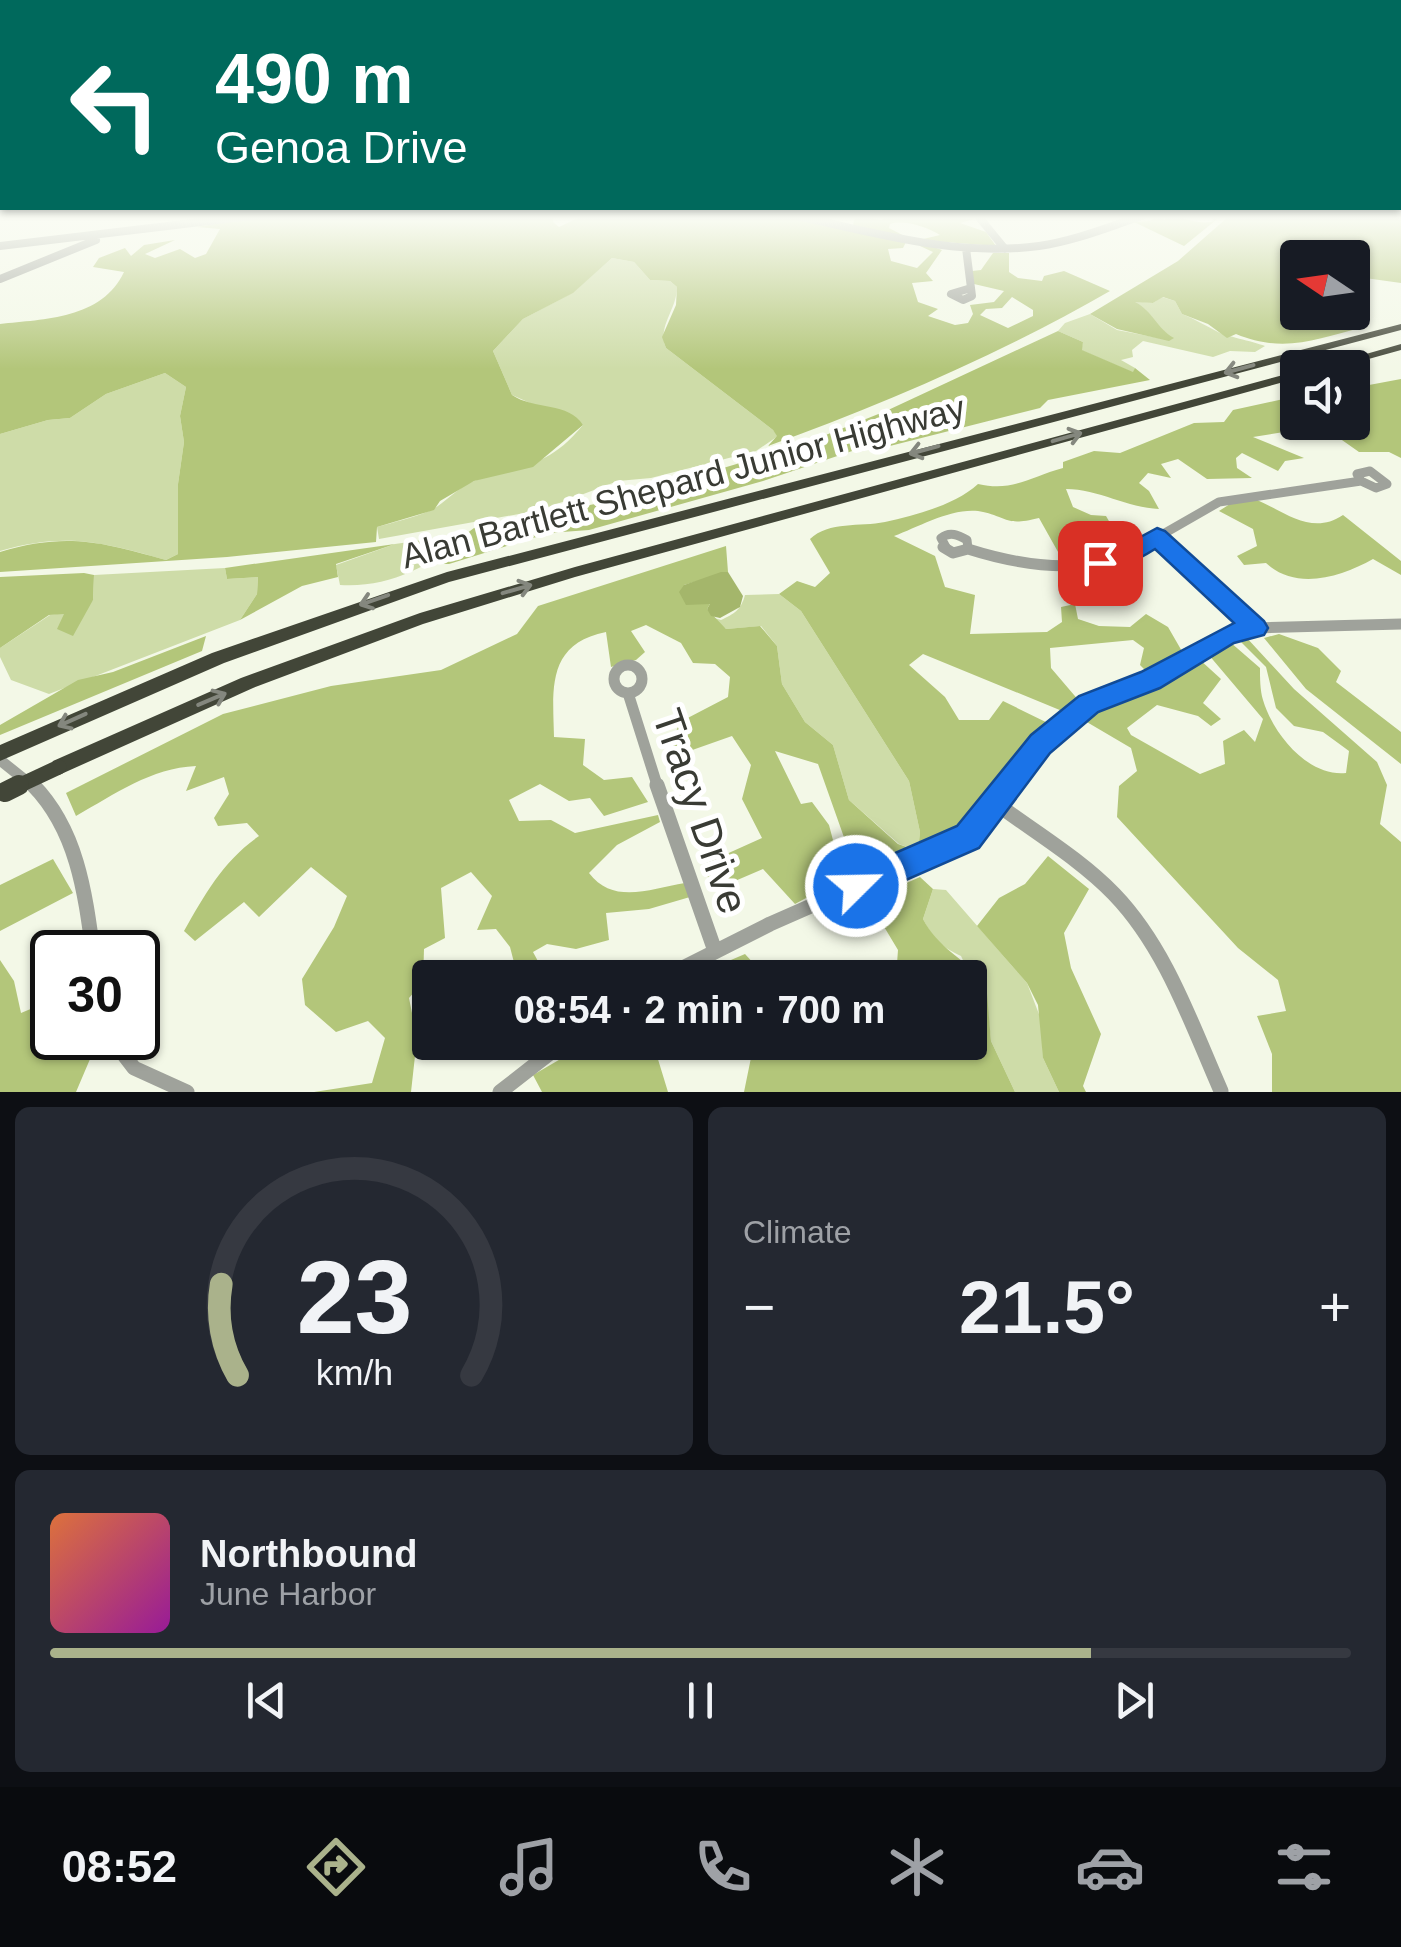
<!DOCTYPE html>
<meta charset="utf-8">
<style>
:root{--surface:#171b24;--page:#242831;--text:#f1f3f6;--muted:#9ea1a6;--line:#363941;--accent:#aab28b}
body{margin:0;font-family:Arial,sans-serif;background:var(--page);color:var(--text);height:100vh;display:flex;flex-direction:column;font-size:38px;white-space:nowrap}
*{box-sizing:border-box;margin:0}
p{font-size:32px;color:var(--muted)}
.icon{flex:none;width:55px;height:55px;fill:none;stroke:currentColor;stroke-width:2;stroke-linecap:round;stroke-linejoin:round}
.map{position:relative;height:1092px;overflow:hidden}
.details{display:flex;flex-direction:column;gap:15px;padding:15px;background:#0d0f14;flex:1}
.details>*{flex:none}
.hud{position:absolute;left:0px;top:0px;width:1402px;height:210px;box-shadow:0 2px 8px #0004;background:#00695c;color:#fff;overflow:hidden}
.needle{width:65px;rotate:283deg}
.tools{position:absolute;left:1280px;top:240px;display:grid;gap:20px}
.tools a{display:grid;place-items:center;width:90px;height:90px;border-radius:10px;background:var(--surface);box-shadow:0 2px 8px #0004;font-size:50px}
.speed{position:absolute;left:30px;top:930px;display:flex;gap:20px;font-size:50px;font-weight:700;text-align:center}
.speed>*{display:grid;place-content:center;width:130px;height:130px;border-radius:50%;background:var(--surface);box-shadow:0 2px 8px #0004;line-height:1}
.speed .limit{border:5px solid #111;border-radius:15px;background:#fff;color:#111}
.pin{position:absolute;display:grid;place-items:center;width:85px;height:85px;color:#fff;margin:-42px;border-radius:20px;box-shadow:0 5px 15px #0006}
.me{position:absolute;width:110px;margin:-55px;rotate:67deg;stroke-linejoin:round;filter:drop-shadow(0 0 8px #0008)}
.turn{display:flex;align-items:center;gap:35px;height:210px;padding:0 50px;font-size:45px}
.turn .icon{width:130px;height:130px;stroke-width:2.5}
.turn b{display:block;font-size:70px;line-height:85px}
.big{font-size:75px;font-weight:700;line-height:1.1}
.details .widget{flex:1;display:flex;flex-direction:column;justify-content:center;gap:15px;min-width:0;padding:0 35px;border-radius:15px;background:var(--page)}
.details .dial{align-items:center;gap:0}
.dial svg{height:260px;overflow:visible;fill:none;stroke:var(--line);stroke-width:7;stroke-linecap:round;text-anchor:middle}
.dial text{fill:var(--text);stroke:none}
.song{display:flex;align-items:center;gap:30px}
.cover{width:120px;height:120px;border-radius:15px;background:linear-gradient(135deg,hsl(20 70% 55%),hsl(300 70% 35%))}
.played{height:10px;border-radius:5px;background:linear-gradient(90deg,var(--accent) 80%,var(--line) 80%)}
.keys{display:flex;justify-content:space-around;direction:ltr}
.heat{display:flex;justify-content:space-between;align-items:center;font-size:55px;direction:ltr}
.details .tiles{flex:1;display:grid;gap:15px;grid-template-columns:1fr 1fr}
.widget:last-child{grid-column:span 2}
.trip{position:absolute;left:412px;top:960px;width:575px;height:100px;border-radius:10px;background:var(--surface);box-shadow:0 2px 8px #0004;font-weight:700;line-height:100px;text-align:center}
.tabs{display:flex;height:160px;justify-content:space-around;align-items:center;background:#090b0e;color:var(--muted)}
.tabs .icon{width:70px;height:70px}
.tabs .current{color:var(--accent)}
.tabs b{font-size:45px;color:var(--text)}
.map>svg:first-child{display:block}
.green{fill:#cedca8}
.forest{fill:#b3c67a;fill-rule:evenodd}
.water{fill:#a4b66b}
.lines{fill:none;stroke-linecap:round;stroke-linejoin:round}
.minor-far3{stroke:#9fa29b;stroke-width:8}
.minor-far2{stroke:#9fa29b;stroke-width:9}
.minor-far1{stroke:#9fa29b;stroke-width:11}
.minor{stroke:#9fa29b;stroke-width:15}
.highway{fill:#424638;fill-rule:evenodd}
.highway-bridge-far1{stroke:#424638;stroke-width:15}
.highway-bridge{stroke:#424638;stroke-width:20}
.oneway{stroke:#84877e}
.route{fill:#1a73e8;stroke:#114b97;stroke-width:2.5}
.labels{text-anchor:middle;stroke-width:10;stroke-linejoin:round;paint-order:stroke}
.street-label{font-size:35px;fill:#393b34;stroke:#fff}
.near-street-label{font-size:42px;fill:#393b34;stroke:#fff}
</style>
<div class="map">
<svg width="1401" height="1092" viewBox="0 0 1401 1092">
<rect width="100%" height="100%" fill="#f3f8e7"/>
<path class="green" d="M 612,258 L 634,262 L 650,280 L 670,281 L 677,287 C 677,310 657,326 666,348 L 773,430 L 778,436 L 756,451 L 651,478 L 618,481 L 541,510 L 379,539 L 377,527 C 394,522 413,518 429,511 C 445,504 456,488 474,481 C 521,463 546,470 583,425 L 560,410 L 539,407 L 512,395 L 493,351 L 523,319 L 572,293 Z
M 1162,297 L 1175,301 L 1182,314 C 1195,319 1206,326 1218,332 C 1225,336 1252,341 1265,346 L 1255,352 L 1230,351 L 1213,357 L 1143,341 L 1132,350 L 1133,357 L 1121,360 L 1135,368 L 1134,373 L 1081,350 L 1083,342 L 1058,331 L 1065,323 L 1090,314 L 1117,330 L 1169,340 L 1133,301 L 1153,303 Z
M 165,373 L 186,387 L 180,416 L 184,442 L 178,484 L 178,554 L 166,560 C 102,542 66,532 0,551 L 0,434 L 48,420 L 70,418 L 106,394 Z
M 464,534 L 466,538 C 427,567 389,588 340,585 L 336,565 L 395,544 Z
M 225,568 L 227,579 L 258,577 L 257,594 L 240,620 L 49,694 L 11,680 L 0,657 L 0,648 L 50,615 L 64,613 L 93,600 L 94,575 Z
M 779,594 L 801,611 L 909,781 L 920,832 L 918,851 L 899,844 L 849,800 L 833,745 L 805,722 L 782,684 L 777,646 L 761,626 L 726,629 L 711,617 L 721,620 C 734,614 741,610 745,595 Z
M 933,889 L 946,890 L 1027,983 L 1042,1022 L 1043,1058 L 1059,1092 L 1015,1092 L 991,1041 L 988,1013 L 961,956 C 941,947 933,938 923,919 Z"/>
<path class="forest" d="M 263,216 L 554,216 L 553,222 L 559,227 L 582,216 L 789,216 L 898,239 L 906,242 L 903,248 L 888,249 L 891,261 L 917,268 L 933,252 L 920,246 L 926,244 L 942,250 L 926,273 L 933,281 L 912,283 L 918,302 L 938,309 L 928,316 L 955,325 L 968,323 L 973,314 L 970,305 L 994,302 L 1004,291 L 974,284 L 972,271 L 981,270 L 993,253 L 1009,253 L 1009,272 L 1018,278 L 1042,281 L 1044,276 L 1064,271 L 1110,291 C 1007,351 880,406 768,446 L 777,436 L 773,430 L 666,348 L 662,337 L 676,305 L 677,287 L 670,281 L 650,280 L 634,262 L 612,258 L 573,293 L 523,319 L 493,351 L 512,395 C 534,410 569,402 583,425 L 533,467 L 474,481 L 440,501 L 434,510 L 377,527 L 376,542 L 227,557 L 0,572 L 0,552 C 66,532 102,542 166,560 L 178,554 L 178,484 L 184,442 L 180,416 L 186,387 L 165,373 L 106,394 L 70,418 L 48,420 L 0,434 L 0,324 C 44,319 102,319 124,272 L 93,267 L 99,258 L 125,248 L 131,256 L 144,245 L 175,240 L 145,254 L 155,258 L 180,249 L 195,258 L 206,254 L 220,229 L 197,227 ZM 1012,297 L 1033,310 L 1033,316 L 1008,328 L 980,315 L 986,309 L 1002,308 Z
M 855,216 L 882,220 L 884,216 L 974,219 L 960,223 L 986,232 L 996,246 L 919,240 L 940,235 C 928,227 903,219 890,224 L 889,228 L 910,239 L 853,225 Z
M 1156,216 L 1165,220 L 1165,216 C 1183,216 1198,226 1214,221 L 1210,216 L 1221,216 L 1184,246 L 1134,222 L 1150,221 Z
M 1229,216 L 1401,216 L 1401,283 L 1365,278 L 1353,289 L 1352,258 L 1298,258 L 1298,312 L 1352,312 L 1353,309 L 1366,317 L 1364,327 C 1315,339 1285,354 1236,334 L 1227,338 L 1208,324 L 1182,314 L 1175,301 L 1163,297 L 1153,303 L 1135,302 C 1153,311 1157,329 1174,338 L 1169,341 L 1117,329 L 1090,314 L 1178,261 Z
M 1058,331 L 1083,342 L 1082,350 L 1133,372 L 1135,368 L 1150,380 L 1048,400 L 1040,408 L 882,448 L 870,445 L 763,481 L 589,530 L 549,533 L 449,564 L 426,564 L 474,528 L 620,499 L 803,444 L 886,411 Z
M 1401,379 L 1401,458 L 1389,452 L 1359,452 L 1332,433 L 1290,431 L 1253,437 L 1304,458 L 1285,461 L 1278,471 L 1242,453 L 1236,458 L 1237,468 L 1252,478 L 1207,479 L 1178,459 L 1161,464 L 1171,478 L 1148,473 L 1139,483 L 1149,491 L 1159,509 C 1128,508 1098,489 1066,489 L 1073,507 L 1091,515 L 1106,516 L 1113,528 L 1111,540 L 1094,540 L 1100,549 L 1076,559 L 1062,559 L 1039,518 C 1003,527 1008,516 978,511 C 951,508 918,527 894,536 L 935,556 L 945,587 L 975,595 L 970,634 L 1047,632 L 1062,622 L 1061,607 L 1075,604 L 1078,619 L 1099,626 L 1130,627 L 1146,614 L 1168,627 L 1183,653 L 1147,672 L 1140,665 L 1144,648 L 1133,640 L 1050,648 L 1051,668 L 1080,702 L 1067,713 L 923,654 L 909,665 L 945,697 L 959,720 L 989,720 L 1003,701 L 1056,727 L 993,803 L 957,838 L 857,874 L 818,764 L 775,751 L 801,804 L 812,802 L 829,825 L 843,878 L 795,904 L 763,869 L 714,890 L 702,865 L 762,838 L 742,799 L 751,765 L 732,736 L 664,760 L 680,722 L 728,697 L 730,677 L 715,664 L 693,663 L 681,643 L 646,625 L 631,631 L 645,652 L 636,660 L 611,667 L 606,632 C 546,644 553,690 554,737 L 585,739 L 583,765 L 604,780 L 632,777 L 648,802 L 604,816 L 590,798 L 569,801 L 540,784 L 509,800 L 519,821 L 551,820 L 575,833 L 658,815 L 660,822 L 617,845 L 589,873 C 613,905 650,889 685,883 L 690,897 L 649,909 L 606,913 L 609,940 L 576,949 L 547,944 L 533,952 L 546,976 L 518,978 L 510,947 L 496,929 L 477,930 L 492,896 L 471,872 L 441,888 L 445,938 L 424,949 L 423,982 L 409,998 L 417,1038 L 411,1092 L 314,1092 L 372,1083 L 385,1038 L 368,1021 L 336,1032 L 305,1005 L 302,979 L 334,927 L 347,896 L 311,867 L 259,917 L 244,902 L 195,941 L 184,931 C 205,894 223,861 259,836 L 247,823 L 218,826 L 214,818 L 229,794 L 224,777 L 186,791 L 196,766 C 151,768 115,794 76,816 L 66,793 L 223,714 L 331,686 L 441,670 L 517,634 L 538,606 L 726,546 L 728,572 L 684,585 L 697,604 L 710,604 L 707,609 L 726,629 L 760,626 L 777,646 L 782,684 L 805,722 L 833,745 L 849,800 L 898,844 L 918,851 L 920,832 L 909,781 L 801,611 L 779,594 L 797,581 L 815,587 L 830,573 L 810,539 C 829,521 860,527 885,522 C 916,515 955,505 978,484 C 1013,492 1030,477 1063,468 L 1063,462 L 1094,451 L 1120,453 L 1194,423 L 1224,422 L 1233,410 L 1297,396 L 1298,422 L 1352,422 L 1353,388 Z
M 1257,500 C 1285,512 1312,536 1343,515 L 1401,561 L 1401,575 L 1373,559 C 1341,577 1296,591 1266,563 L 1244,565 L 1237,556 L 1257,546 L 1253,529 L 1219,511 L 1230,504 Z
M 395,544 L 336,564 L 338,577 L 302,586 L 240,620 L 257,594 L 258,577 L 227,579 L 225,568 Z
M 84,573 L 94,575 L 93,600 L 73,636 L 57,629 L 64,614 L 49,615 L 0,648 L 0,577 Z
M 1279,634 L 1318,648 L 1341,671 L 1336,682 L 1401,732 L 1401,764 L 1306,689 L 1264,638 Z
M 206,636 L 202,651 L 0,735 L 0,725 L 78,680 L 113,672 Z
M 1246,637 L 1294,689 L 1377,762 L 1387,785 L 1380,824 L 1401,842 L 1401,1092 L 1272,1092 L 1272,1054 L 1257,1016 L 1286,1011 L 1278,980 L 1238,948 L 1117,817 L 1119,786 L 1137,771 L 1131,748 L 1080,718 L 1199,659 L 1221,679 L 1203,703 L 1221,719 L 1211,726 L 1198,716 L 1157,705 L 1127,728 L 1131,735 L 1200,774 L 1225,764 L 1223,741 L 1244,730 L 1255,742 L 1263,719 L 1208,654 L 1230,642 L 1260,668 C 1260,678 1260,690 1263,700 C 1273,734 1308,777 1346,773 L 1349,751 L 1323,732 L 1294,726 L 1276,708 L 1266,667 L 1239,640 Z
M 1048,856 L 1089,889 L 1064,933 L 1071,968 L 1101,1034 L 1083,1086 L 1086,1092 L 1059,1092 L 1043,1058 L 1038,1005 L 1027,983 L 977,926 L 999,898 L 1025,884 Z
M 53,859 L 73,893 L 0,931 L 0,885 Z
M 920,877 L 933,889 L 923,919 C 937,947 965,960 986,982 L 991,1041 L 1015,1092 L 744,1092 L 754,1043 L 970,1042 L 970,978 L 896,977 L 898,950 L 868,900 Z
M 745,954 L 766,977 L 691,977 Z
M 0,960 L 14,981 L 21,1013 L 52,1000 L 52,1038 L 94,1038 L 96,1045 L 76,1092 L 0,1092 Z
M 588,1043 L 653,1043 L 668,1092 L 542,1092 L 533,1075 Z"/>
<path class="water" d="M 721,572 L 728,572 L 743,596 L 740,607 L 720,618 L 711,616 L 707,609 L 710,604 L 686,605 L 679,592 L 684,585 Z"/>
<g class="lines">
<path class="minor-far3" d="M 797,216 C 876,233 957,257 1039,246 C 1075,241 1108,227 1142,216
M 978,216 L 1005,249
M 0,246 L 251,216
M 966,248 L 972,296 L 963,300 L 951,294 L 971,288
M 0,279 L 96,240"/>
<path class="minor-far2" d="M 1370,471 L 1387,484 L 1376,488 L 1361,481 L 1357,474 Z
M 1157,537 L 1170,549
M 947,549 L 941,538 C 950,531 958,535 967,540 L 968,549
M 1137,549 L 1219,502 L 1361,481"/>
<path class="minor-far1" d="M 943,547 L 953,553 L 968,549
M 1168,547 L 1256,628
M 968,549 C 1022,566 1089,577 1141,547
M614 679a14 14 0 1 1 28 0a14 14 0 1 1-28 0Z
M 628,693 L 658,788
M 0,760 L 35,788
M 1007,788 L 1041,744 L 1088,704 L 1150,680 L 1228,635 L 1256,628 L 1401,624"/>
<path class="minor" d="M 33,785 C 77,830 85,892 93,952
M 657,785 L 715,951
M 997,804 C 1036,833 1080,859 1114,894 C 1166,948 1191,1023 1221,1091
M 663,978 L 770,924 L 968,837 L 1008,785
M 111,1038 L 134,1068 L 187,1092
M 500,1092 L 564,1042"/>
<path class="highway" d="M 1401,324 L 1401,330 L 449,582 L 224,663 L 0,761 L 0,745 L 212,653 L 447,572 Z
M 1401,344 L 1401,350 L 1336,368 L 1317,368 Z
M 1298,371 L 1298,378 L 575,577 L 423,624 L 253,688 L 59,775 L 53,773 L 50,767 L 53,761 L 241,678 L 420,613 L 575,567 Z"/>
<path class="highway-bridge-far1" d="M 14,788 L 59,767"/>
<path class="highway-bridge" d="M 5,792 L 19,785"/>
</g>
<defs><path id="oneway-shaft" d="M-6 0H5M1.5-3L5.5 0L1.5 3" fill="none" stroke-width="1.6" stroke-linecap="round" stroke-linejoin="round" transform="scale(2.5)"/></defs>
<g class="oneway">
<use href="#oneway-shaft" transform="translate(1239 369) rotate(165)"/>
<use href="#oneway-shaft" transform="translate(1067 437) rotate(-16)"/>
<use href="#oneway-shaft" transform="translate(924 450) rotate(165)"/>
<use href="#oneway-shaft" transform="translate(517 589) rotate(-16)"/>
<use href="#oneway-shaft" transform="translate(374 600) rotate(161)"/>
<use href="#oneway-shaft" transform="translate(212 699) rotate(-23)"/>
<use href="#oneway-shaft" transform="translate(72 720) rotate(156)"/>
</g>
<linearGradient id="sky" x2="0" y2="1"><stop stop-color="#8db5b6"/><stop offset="0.59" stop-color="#fafcf4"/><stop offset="1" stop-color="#fafcf4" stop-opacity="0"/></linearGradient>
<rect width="1401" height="369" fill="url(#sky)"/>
<path class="route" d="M 1157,528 L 1165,531 L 1264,621 L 1268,628 L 1264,635 L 1234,643 L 1160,688 L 1098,712 L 1050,753 L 979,848 L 856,902 L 845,898 L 840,886 L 845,875 L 957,826 L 1031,735 L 1079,696 L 1141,672 L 1234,623 L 1155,549 C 1139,559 1112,575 1092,569 L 1089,563 L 1092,557 L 1120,548 Z"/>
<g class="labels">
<g class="street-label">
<text transform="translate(683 482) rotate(-15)" y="12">Alan Bartlett Shepard Junior Highway</text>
</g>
<g class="near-street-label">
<text transform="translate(701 811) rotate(71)" y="15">Tracy Drive</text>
</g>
</g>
</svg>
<div class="tools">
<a><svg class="needle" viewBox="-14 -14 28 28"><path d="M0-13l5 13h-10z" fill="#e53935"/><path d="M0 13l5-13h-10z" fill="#9ea1a6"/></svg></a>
<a><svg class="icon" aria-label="sound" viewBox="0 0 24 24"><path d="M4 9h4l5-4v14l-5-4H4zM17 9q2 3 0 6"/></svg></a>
</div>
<div class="speed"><div class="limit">30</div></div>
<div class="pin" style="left:1100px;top:563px;background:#d93025"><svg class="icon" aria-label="arrive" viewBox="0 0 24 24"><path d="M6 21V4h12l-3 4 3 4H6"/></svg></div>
<svg class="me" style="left:856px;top:886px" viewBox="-20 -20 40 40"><circle r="17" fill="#1a73e8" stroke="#fff" stroke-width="3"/><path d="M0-11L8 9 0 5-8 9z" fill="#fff"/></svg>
<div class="trip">08:54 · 2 min · 700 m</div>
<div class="hud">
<div class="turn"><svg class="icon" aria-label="left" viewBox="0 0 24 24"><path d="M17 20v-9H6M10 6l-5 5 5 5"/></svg><div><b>490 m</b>Genoa Drive</div></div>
</div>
</div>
<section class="details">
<div class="tiles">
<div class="widget dial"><svg viewBox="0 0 100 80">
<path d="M14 69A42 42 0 1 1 86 69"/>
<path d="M14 69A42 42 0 0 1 9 41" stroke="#aab28b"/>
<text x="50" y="56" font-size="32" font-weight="700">23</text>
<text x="50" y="72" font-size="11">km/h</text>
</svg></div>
<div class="widget"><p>Climate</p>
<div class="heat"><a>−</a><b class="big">21.5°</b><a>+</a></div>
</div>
<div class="widget">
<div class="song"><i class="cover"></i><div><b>Northbound</b><p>June Harbor</p></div></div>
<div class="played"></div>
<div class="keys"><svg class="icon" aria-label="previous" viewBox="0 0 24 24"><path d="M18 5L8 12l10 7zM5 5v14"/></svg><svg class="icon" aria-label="pause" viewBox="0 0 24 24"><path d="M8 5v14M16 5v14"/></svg><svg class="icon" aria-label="next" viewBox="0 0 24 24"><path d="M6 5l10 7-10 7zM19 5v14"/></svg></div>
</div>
</div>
</section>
<nav class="tabs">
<b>08:52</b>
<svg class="icon current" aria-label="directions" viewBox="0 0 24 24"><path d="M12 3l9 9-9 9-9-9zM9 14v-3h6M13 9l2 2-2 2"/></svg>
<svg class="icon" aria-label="music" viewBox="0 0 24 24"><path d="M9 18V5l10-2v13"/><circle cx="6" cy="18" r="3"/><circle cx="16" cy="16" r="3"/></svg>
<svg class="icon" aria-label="phone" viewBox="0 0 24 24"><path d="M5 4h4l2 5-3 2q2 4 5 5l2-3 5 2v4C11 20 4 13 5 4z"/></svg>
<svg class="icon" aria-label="climate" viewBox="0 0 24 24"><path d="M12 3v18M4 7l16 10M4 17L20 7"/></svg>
<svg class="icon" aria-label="car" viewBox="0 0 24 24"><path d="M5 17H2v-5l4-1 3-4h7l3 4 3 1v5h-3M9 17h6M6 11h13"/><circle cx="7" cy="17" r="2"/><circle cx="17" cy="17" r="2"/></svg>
<svg class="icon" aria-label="filters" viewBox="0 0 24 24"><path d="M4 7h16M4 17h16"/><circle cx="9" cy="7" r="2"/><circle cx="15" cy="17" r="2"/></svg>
</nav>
